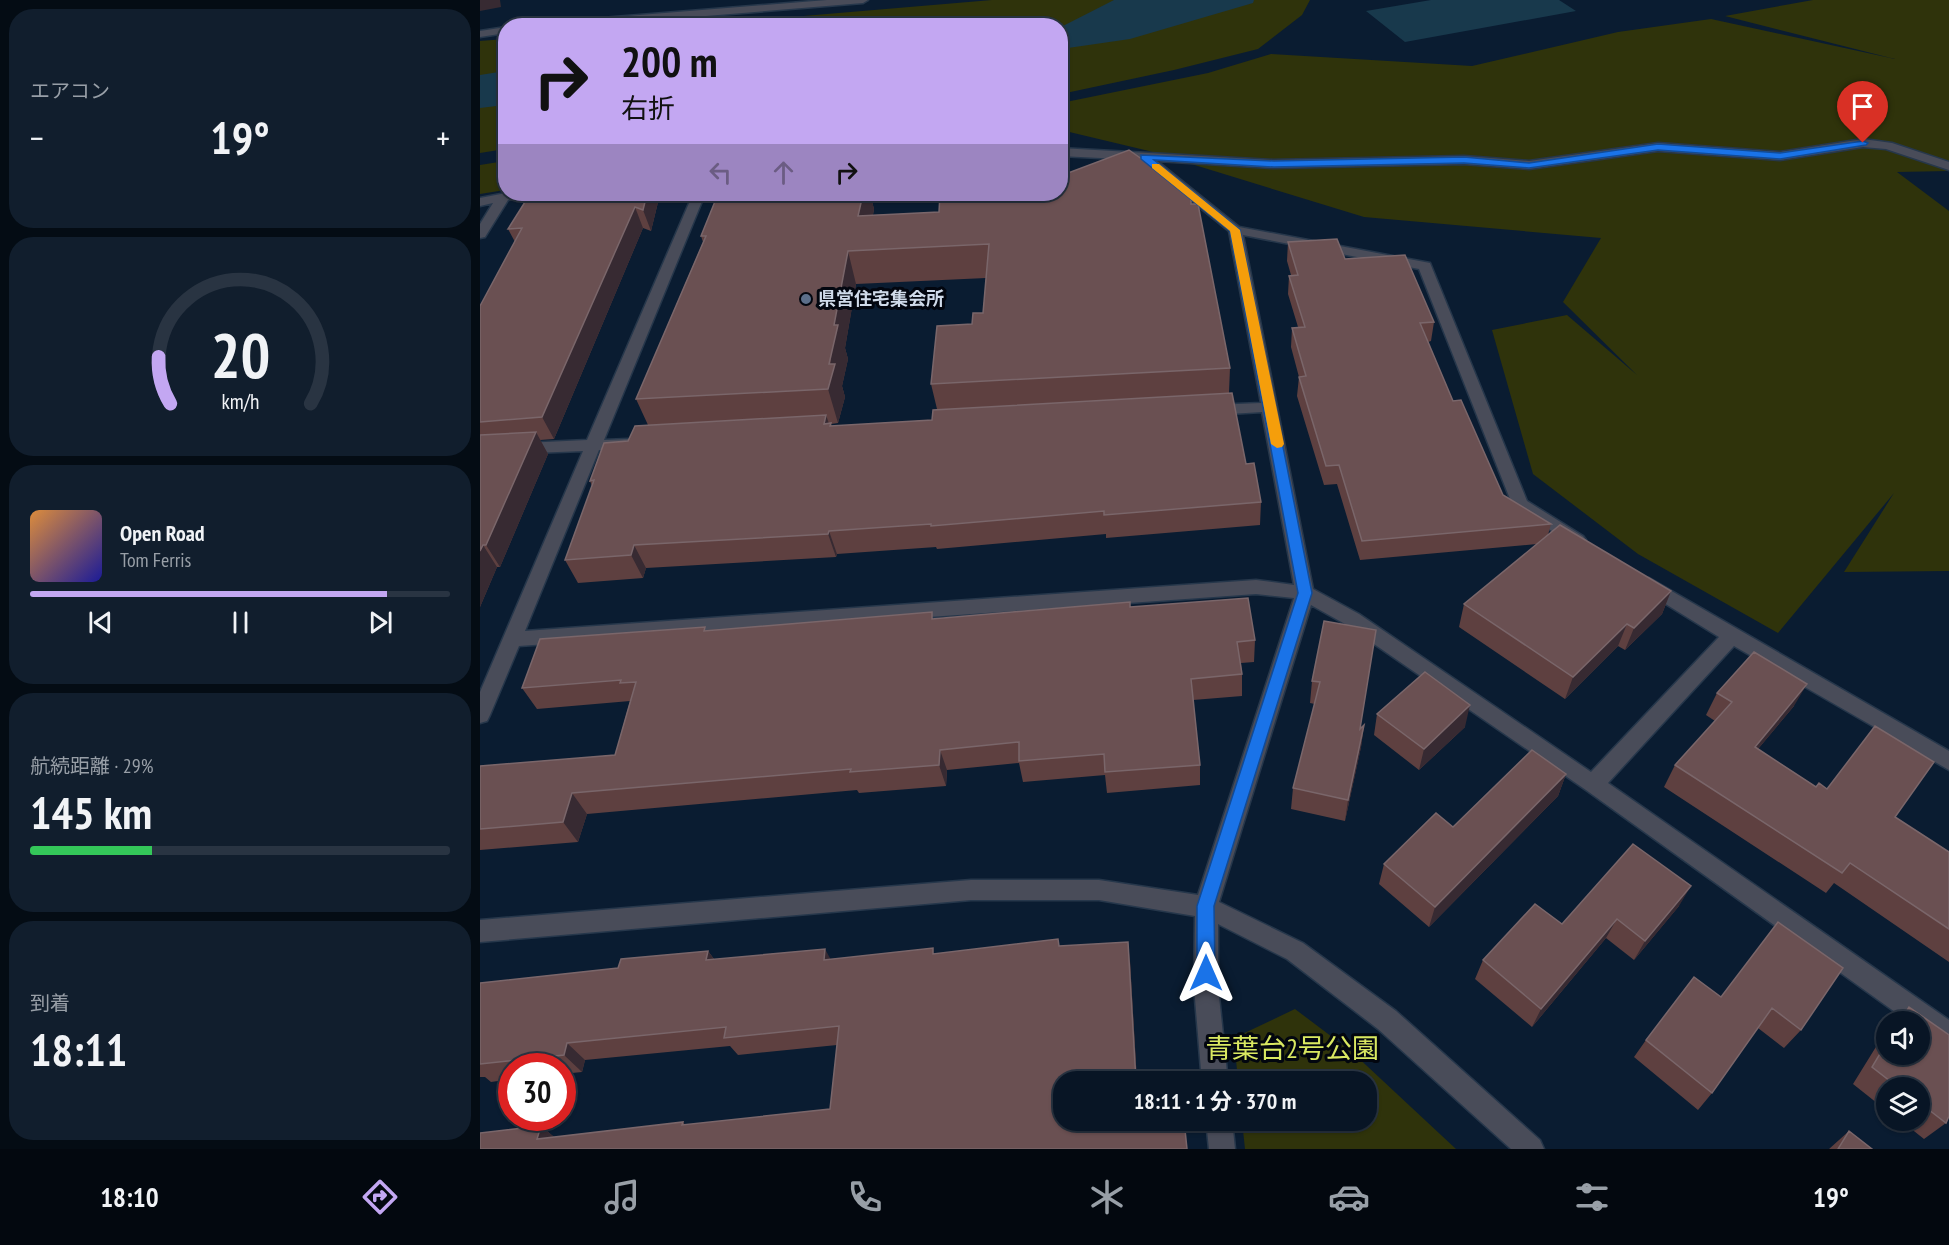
<!DOCTYPE html>
<html lang="ja">
<meta charset="utf-8">
<style>
:root{--surface:#081525;--page:#111e2d;--text:#f1f3f6;--muted:#989fa7;--line:#293442;--accent:#c3a7f2}
body{margin:0;font-family:"PT Sans Narrow","Noto Sans JP",sans-serif;background:var(--page);color:var(--text);height:100vh;display:flex;flex-direction:column;font-size:22px;white-space:nowrap}
*{box-sizing:border-box;margin:0}
p{font-size:20px;color:var(--muted)}
.icon{flex:none;width:33px;height:33px;fill:none;stroke:currentColor;stroke-width:2;stroke-linecap:round;stroke-linejoin:round}
.map{position:relative;flex:1;overflow:hidden}
.sheet{display:flex;flex-direction:column;gap:9px;padding:9px;background:#040c14;width:480px}
.sheet>*{flex:none}
.hud{position:absolute;left:18px;top:18px;width:570px;height:183px;border-radius:24px;box-shadow:0 2px 4px #0004,0 0 0 2px var(--line);background:#c3a7f2;color:#111;overflow:hidden}
.buttons{position:absolute;left:1396px;top:1011px;display:grid;gap:12px}
.buttons a{display:grid;place-items:center;width:54px;height:54px;border-radius:50%;background:var(--surface);box-shadow:0 2px 4px #0004,0 0 0 2px var(--line);font-size:30px}
.speed{position:absolute;left:18px;top:1053px;display:flex;gap:12px;font-size:30px;font-weight:700;text-align:center}
.speed>*{display:grid;place-content:center;width:78px;height:78px;border-radius:50%;background:var(--surface);box-shadow:0 2px 4px #0004,0 0 0 2px var(--line);line-height:1}
.speed .limit{border:9px solid #d22;background:#fff;color:#111}
.pin{position:absolute;display:grid;place-items:center;width:51px;height:51px;color:#fff;margin:-62px -26px;border-radius:50% 50% 50% 0;rotate:-45deg;box-shadow:0 0 6px #0007}
.pin .icon{rotate:45deg}
.me{position:absolute;width:66px;margin:-33px;rotate:0deg;stroke-linejoin:round;filter:drop-shadow(0 0 4px #0008)}
.turn{display:flex;align-items:center;gap:21px;height:126px;padding:0 24px;font-size:27px}
.turn .icon{width:78px;height:78px;stroke-width:2.5}
.turn b{display:block;font-size:42px;line-height:51px}
.lanes{display:flex;align-items:center;height:57px;padding:0 24px;background:#0003;justify-content:center;gap:30px;direction:ltr}
.lanes .off{opacity:.35}
.big{font-size:45px;font-weight:700;line-height:1.1}
.sheet .widget{flex:1;display:flex;flex-direction:column;justify-content:center;gap:9px;min-width:0;padding:0 21px;border-radius:24px;background:var(--page)}
.sheet .dial{align-items:center;gap:0}
.dial svg{height:156px;overflow:visible;fill:none;stroke:var(--line);stroke-width:7;stroke-linecap:round;text-anchor:middle}
.dial text{fill:var(--text);stroke:none}
.song{display:flex;align-items:center;gap:18px}
.cover{width:72px;height:72px;border-radius:9px;background:linear-gradient(135deg,hsl(30 70% 55%),hsl(240 70% 35%))}
.played{height:6px;border-radius:3px;background:linear-gradient(90deg,var(--accent) 85%,var(--line) 85%)}
.keys{display:flex;justify-content:space-around;direction:ltr}
.heat{display:flex;justify-content:space-between;align-items:center;font-size:33px;direction:ltr}
.charge{height:9px;border-radius:4px;background:linear-gradient(90deg,#34c759 29%,var(--line) 0)}
.trip{position:absolute;left:573px;top:1071px;width:324px;height:60px;border-radius:24px;background:var(--surface);box-shadow:0 2px 4px #0004,0 0 0 2px var(--line);font-weight:700;line-height:60px;text-align:center}
.menu{display:flex;height:96px;justify-content:space-around;align-items:center;background:#03080f;color:var(--muted)}
.menu .icon{width:42px;height:42px}
.menu .selected{color:var(--accent)}
.menu b{font-size:27px;color:var(--text)}
main{display:flex;flex:1;min-height:0}
.map>svg:first-child{display:block}
.green{fill:#2f330b}
.water{fill:#18394c}
.lines{fill:none;stroke-linecap:round;stroke-linejoin:round}
.minor-casing{stroke:#26374b;stroke-width:3}
.minor{fill:#494c59;fill-rule:evenodd}
.wall{fill:#5e4040;fill-rule:evenodd}
.shaded-wall{fill:#372a32}
.building{fill:#6a5052;stroke:#7a666a;stroke-width:1.5}
.route{fill:#1a73e8;stroke:#114b97;stroke-width:1.5}
.slow{fill:#f59e0b}
.service-dot{fill:#5c6f8a;stroke:#02060f;stroke-width:2}
.labels{text-anchor:middle;stroke-width:6;stroke-linejoin:round;paint-order:stroke}
.far-poi-label{font-size:18px;font-weight:bold;fill:#d0dbea;stroke:#02060f;text-anchor:start}
.near-park-label{font-size:27px;fill:#d9e861;stroke:#02060f}
</style>
<main>
<section class="sheet">
<div class="widget"><p>エアコン</p>
<div class="heat"><a>−</a><b class="big">19°</b><a>+</a></div>
</div>
<div class="widget dial"><svg viewBox="0 0 100 80">
<path d="M14 69A42 42 0 1 1 86 69"/>
<path d="M14 69A42 42 0 0 1 8 45" stroke="#c3a7f2"/>
<text x="50" y="56" font-size="32" font-weight="700">20</text>
<text x="50" y="72" font-size="11">km/h</text>
</svg></div>
<div class="widget">
<div class="song"><i class="cover"></i><div><b>Open Road</b><p>Tom Ferris</p></div></div>
<div class="played"></div>
<div class="keys"><svg class="icon" aria-label="previous" viewBox="0 0 24 24"><path d="M18 5L8 12l10 7zM5 5v14"/></svg><svg class="icon" aria-label="pause" viewBox="0 0 24 24"><path d="M8 5v14M16 5v14"/></svg><svg class="icon" aria-label="next" viewBox="0 0 24 24"><path d="M6 5l10 7-10 7zM19 5v14"/></svg></div>
</div>
<div class="widget"><p>航続距離 · 29%</p><b class="big">145 km</b><div class="charge"></div></div>
<div class="widget"><p>到着</p><b class="big">18:11</b></div>
</section>
<div class="map">
<svg width="1469" height="1149" viewBox="0 0 1469 1149">
<rect width="100%" height="100%" fill="#0a1c31"/>
<path class="green" d="M 512,0 L 830,0 L 822,15 L 778,49 L 694,70 L 581,94 L 580,26 L 204,26 Z
M 1333,0 L 1469,0 L 1469,171 L 1417,172 L 1469,211 L 1469,571 L 1364,572 L 1414,493 L 1298,633 L 1158,554 L 1053,474 L 1012,330 L 1087,315 L 1157,375 L 1083,302 L 1121,238 L 884,217 L 669,151 L 581,130 L 581,103 L 728,73 L 791,54 L 992,66 L 1138,32 L 1231,19 L 1415,59 L 1245,16 Z
M 25,39 L 25,149 L 0,153 L 0,41 Z
M 25,161 L 25,190 L 0,194 L 0,165 Z
M 815,1009 L 872,1052 L 976,1149 L 765,1149 L 762,1121 L 886,1120 L 886,1082 L 758,1081 L 754,1038 Z"/>
<path class="water" d="M 634,0 L 774,0 L 773,3 L 650,39 L 581,49 L 581,27 Z
M 951,0 L 1079,0 L 1096,11 L 925,42 L 886,11 Z
M 25,71 L 25,105 L 0,108 L 0,75 Z"/>
<g class="lines">
<defs>
<path id="minor" d="M 347,0 L 388,0 L 383,3 L 104,26 L 55,26 L 60,23 Z
M 26,27 L 26,33 L 0,37 L 0,31 Z
M 1383,139 L 1412,143 L 1469,162 L 1469,170 L 1406,149 L 1383,147 L 1300,160 L 1178,151 L 1049,169 L 984,164 L 793,168 L 677,161 L 759,227 L 950,263 L 1047,501 L 1103,536 L 1106,540 L 1103,544 L 1091,544 L 1032,504 L 939,269 L 763,235 L 833,589 L 879,614 L 1111,772 L 1239,637 L 1163,590 L 1160,585 L 1163,580 L 1169,578 L 1469,751 L 1469,770 L 1254,646 L 1128,783 L 1469,1020 L 1469,1047 L 1440,1029 L 1440,1022 L 1429,1022 L 1106,790 L 865,624 L 831,605 L 739,902 L 823,943 L 916,1011 L 1060,1140 L 1064,1149 L 1031,1149 L 898,1029 L 807,959 L 738,924 L 738,987 L 748,1082 L 722,1082 L 714,987 L 715,916 L 619,900 L 491,900 L 0,942 L 0,920 L 491,880 L 619,880 L 718,895 L 814,598 L 776,594 L 39,646 L 10,715 L 7,721 L 0,723 L 0,692 L 103,451 L 0,455 L 0,445 L 107,440 L 213,194 L 225,194 L 124,440 L 148,439 L 156,444 L 148,449 L 119,450 L 45,631 L 776,580 L 814,585 L 782,412 L 733,415 L 725,410 L 733,405 L 781,403 L 749,231 L 661,160 L 580,156 L 580,148 L 793,160 L 984,156 L 1049,161 L 1178,143 L 1300,152 Z
M 26,193 L 47,194 L 28,200 L 5,237 L 0,238 L 0,224 L 13,203 L 0,206 L 0,198 Z
M 726,1120 L 752,1120 L 755,1149 L 729,1149 Z"/>
</defs>
<use href="#minor" class="minor-casing"/>
<use href="#minor" class="minor"/>
</g>
<path class="wall" d="M 180,194 L 171,231 L 163,228 L 74,439 L 60,440 L 68,454 L 20,567 L 17,567 L 0,607 L 0,306 L 35,242 L 28,229 Z
M 238,194 L 390,194 L 394,209 L 393,215 L 711,204 L 750,368 L 749,393 L 766,464 L 781,502 L 780,525 L 626,538 L 626,534 L 457,549 L 456,547 L 357,554 L 356,557 L 166,568 L 163,578 L 98,583 L 85,560 L 112,486 L 110,481 L 148,441 L 168,425 L 156,399 L 223,242 L 221,236 ZM 506,278 L 503,313 L 492,324 L 451,384 L 457,409 L 452,420 L 352,426 L 351,424 L 358,423 L 365,397 L 362,386 L 368,359 L 365,348 L 376,284 Z
M 808,242 L 865,259 L 954,322 L 951,341 L 948,342 L 973,401 L 1023,495 L 1071,524 L 1068,535 L 1191,591 L 1182,614 L 1145,650 L 1138,646 L 1085,699 L 979,627 L 984,604 L 1057,544 L 880,560 L 857,484 L 844,485 L 817,396 L 819,377 L 811,347 L 812,328 L 818,327 L 808,294 L 809,276 L 811,275 L 807,261 Z
M 650,607 L 775,640 L 774,662 L 761,663 L 762,674 L 762,696 L 713,700 L 720,765 L 720,785 L 627,793 L 625,775 L 543,782 L 539,763 L 467,770 L 466,786 L 379,793 L 377,790 L 107,814 L 98,842 L 0,850 L 0,766 L 135,755 L 150,701 L 57,709 L 42,688 L 227,630 L 454,619 Z
M 844,621 L 880,729 L 884,725 L 881,747 L 865,821 L 811,809 L 813,788 L 835,704 L 830,703 L 832,681 Z
M 1237,693 L 1314,706 L 1278,749 L 1336,787 L 1347,789 L 1415,817 L 1469,852 L 1469,962 L 1354,883 L 1346,893 L 1184,787 L 1195,765 L 1235,721 L 1226,715 Z
M 897,714 L 985,727 L 939,770 L 894,735 Z
M 1086,774 L 1078,796 L 949,927 L 899,884 L 904,864 Z
M 1199,906 L 1154,960 L 1126,938 L 1052,1027 L 995,979 L 1003,960 L 1082,924 Z
M 1298,922 L 1321,1030 L 1304,1048 L 1278,1028 L 1232,1093 L 1218,1110 L 1154,1057 L 1166,1040 L 1241,997 Z
M 580,946 L 650,961 L 657,1081 L 584,1120 L 0,1149 L 61,1126 L 74,1137 L 203,1122 L 205,1125 L 350,1109 L 357,1045 L 258,1055 L 250,1046 L 105,1060 L 102,1072 L 82,1074 L 82,1066 L 32,1066 L 32,1079 L 11,1082 L 5,1077 L 0,1077 L 0,983 L 138,968 L 228,951 L 234,959 L 350,959 L 456,954 Z
M 1429,1007 L 1469,1035 L 1469,1116 L 1466,1123 L 1444,1139 L 1420,1120 L 1440,1120 L 1440,1088 L 1407,1088 L 1407,1111 L 1373,1084 L 1407,1029 L 1407,1054 L 1440,1054 L 1440,1022 L 1413,1022 Z
M 1369,1131 L 1392,1149 L 1349,1149 Z"/>
<path class="shaded-wall" d="M 0,0 L 20,0 L 21,7 L 0,11 Z
M 167,194 L 180,194 L 171,231 L 163,210 Z
M 383,194 L 390,194 L 394,209 L 386,249 L 378,216 Z
M 155,207 L 163,228 L 74,439 L 62,417 Z
M 368,251 L 376,284 L 365,348 L 368,359 L 362,386 L 365,397 L 358,423 L 348,389 L 354,325 Z
M 346,415 L 354,438 L 344,424 Z
M 56,432 L 68,454 L 20,567 L 6,545 Z
M 349,531 L 357,554 L 356,557 L 348,534 Z
M 3,545 L 17,567 L 0,607 L 0,551 Z
M 154,545 L 166,568 L 163,578 L 151,555 Z
M 1191,591 L 1182,614 L 1145,650 L 1154,628 Z
M 1147,624 L 1138,646 L 1085,699 L 1093,677 Z
M 1327,684 L 1314,706 L 1262,768 L 1275,747 Z
M 990,705 L 985,727 L 939,770 L 944,749 Z
M 884,725 L 881,747 L 865,821 L 868,800 Z
M 460,750 L 467,770 L 466,786 L 459,765 Z
M 1086,774 L 1078,796 L 949,927 L 955,907 Z
M 92,793 L 107,814 L 98,842 L 83,822 Z
M 1211,886 L 1199,906 L 1154,960 L 1165,941 Z
M 1137,919 L 1126,938 L 1052,1027 L 1061,1009 Z
M 648,942 L 650,961 L 657,1082 L 656,1082 Z
M 345,949 L 355,967 L 344,960 Z
M 228,951 L 241,969 L 226,960 Z
M 87,1043 L 105,1060 L 102,1072 L 84,1055 Z
M 61,1126 L 80,1142 L 57,1139 Z"/>
<path class="building" d="M 649,150 L 711,194 L 711,204 L 718,204 L 750,368 L 451,384 L 457,326 L 492,324 L 493,313 L 503,313 L 509,244 L 368,251 L 354,325 L 358,325 L 349,364 L 355,364 L 348,389 L 156,399 L 226,236 L 221,236 L 238,194 L 383,194 L 378,216 L 459,212 L 460,194 L 580,194 L 580,176 Z
M 50,194 L 167,194 L 163,210 L 155,207 L 62,417 L 0,422 L 0,306 L 42,228 L 28,229 Z
M 857,239 L 865,259 L 925,255 L 954,322 L 940,323 L 973,401 L 981,400 L 1023,495 L 1071,524 L 882,541 L 859,465 L 846,466 L 819,377 L 826,376 L 812,328 L 825,327 L 809,276 L 818,275 L 808,242 Z
M 752,393 L 766,464 L 774,463 L 781,502 L 624,515 L 624,511 L 451,526 L 451,524 L 349,531 L 348,534 L 154,545 L 151,555 L 85,560 L 114,480 L 110,481 L 124,443 L 148,441 L 155,426 L 346,415 L 344,424 L 351,423 L 350,426 L 452,420 L 453,410 Z
M 56,432 L 6,545 L 3,545 L 0,551 L 0,435 Z
M 1080,525 L 1191,591 L 1154,628 L 1147,624 L 1093,677 L 984,604 Z
M 768,598 L 775,640 L 757,642 L 762,674 L 711,679 L 720,765 L 625,772 L 624,754 L 539,761 L 539,742 L 460,750 L 459,765 L 370,772 L 371,769 L 92,793 L 83,822 L 0,829 L 0,766 L 135,755 L 156,682 L 140,683 L 141,680 L 42,688 L 60,639 L 225,627 L 224,631 L 452,612 L 452,619 L 650,602 L 650,607 Z
M 844,621 L 896,630 L 880,729 L 884,725 L 868,800 L 813,788 L 840,682 L 832,681 Z
M 1274,652 L 1327,684 L 1275,747 L 1336,787 L 1339,783 L 1347,789 L 1395,726 L 1454,762 L 1415,817 L 1469,852 L 1469,929 L 1370,863 L 1362,873 L 1195,765 L 1252,702 L 1237,693 Z
M 945,672 L 990,705 L 944,749 L 897,714 Z
M 1052,750 L 1086,774 L 955,907 L 904,864 L 956,813 L 973,827 Z
M 1153,844 L 1211,886 L 1165,941 L 1137,919 L 1061,1009 L 1003,960 L 1055,904 L 1082,924 Z
M 1298,922 L 1363,968 L 1321,1030 L 1292,1008 L 1232,1093 L 1166,1040 L 1214,977 L 1241,997 Z
M 578,939 L 579,946 L 648,942 L 656,1081 L 700,1076 L 701,1082 L 584,1082 L 584,1120 L 704,1120 L 707,1149 L 0,1149 L 0,1133 L 61,1126 L 57,1139 L 203,1122 L 202,1125 L 350,1109 L 359,1026 L 244,1038 L 246,1027 L 87,1043 L 84,1055 L 0,1064 L 0,983 L 138,968 L 141,959 L 228,951 L 226,960 L 345,949 L 344,960 L 453,948 L 453,954 Z
M 1429,1007 L 1469,1035 L 1469,1116 L 1466,1123 L 1440,1103 L 1440,1088 L 1419,1088 L 1392,1067 L 1407,1042 L 1407,1054 L 1440,1054 L 1440,1022 L 1420,1022 Z
M 1369,1131 L 1392,1149 L 1358,1149 Z"/>
<path class="route" d="M 1383,141 L 1388,143 L 1386,145 L 1300,159 L 1178,150 L 1049,168 L 984,163 L 794,167 L 674,160 L 760,230 L 832,593 L 734,906 L 735,973 L 733,979 L 726,982 L 720,979 L 717,973 L 717,906 L 818,593 L 750,231 L 661,159 L 661,155 L 794,161 L 984,157 L 1049,163 L 1178,144 L 1300,153 Z"/>
<path class="slow" d="M 672,164 L 679,164 L 760,230 L 804,444 L 802,447 L 797,448 L 791,444 L 750,231 L 672,168 Z"/>
<circle class="service-dot" cx="326" cy="299" r="6"/>
<g class="labels">
<g class="far-poi-label">
<text x="338" y="305">県営住宅集会所</text>
</g>
<g class="near-park-label">
<text x="812" y="1058">青葉台2号公園</text>
</g>
</g>
</svg>
<div class="buttons">
<a><svg class="icon" aria-label="sound" viewBox="0 0 24 24"><path d="M4 9h4l5-4v14l-5-4H4zM17 9q2 3 0 6"/></svg></a>
<a><svg class="icon" aria-label="layers" viewBox="0 0 24 24"><path d="M12 4l9 5-9 5-9-5zM3 14l9 5 9-5"/></svg></a>
</div>
<div class="speed"><div class="limit">30</div></div>
<div class="pin" style="left:1383px;top:143px;background:#d93025"><svg class="icon" aria-label="arrive" viewBox="0 0 24 24"><path d="M6 21V4h12l-3 4 3 4H6"/></svg></div>
<svg class="me" style="left:726px;top:973px" viewBox="-20 -20 40 40"><path d="M0-17L14 15 0 8-14 15z" fill="#1a73e8" stroke="#fff" stroke-width="4"/></svg>
<div class="trip">18:11 · 1 分 · 370 m</div>
<div class="hud">
<div class="turn"><svg class="icon" aria-label="right" viewBox="0 0 24 24"><path d="M7 20v-9h11M14 6l5 5-5 5"/></svg><div><b>200 m</b>右折</div></div>
<div class="lanes"><svg class="icon off" aria-label="left" viewBox="0 0 24 24"><path d="M17 20v-9H6M10 6l-5 5 5 5"/></svg><svg class="icon off" aria-label="ahead" viewBox="0 0 24 24"><path d="M12 20V5M6 11l6-6 6 6"/></svg><svg class="icon" aria-label="right" viewBox="0 0 24 24"><path d="M7 20v-9h11M14 6l5 5-5 5"/></svg></div>
</div>
</div>
</main>
<nav class="menu">
<b>18:10</b>
<svg class="icon selected" aria-label="directions" viewBox="0 0 24 24"><path d="M12 3l9 9-9 9-9-9zM9 14v-3h6M13 9l2 2-2 2"/></svg>
<svg class="icon" aria-label="music" viewBox="0 0 24 24"><path d="M9 18V5l10-2v13"/><circle cx="6" cy="18" r="3"/><circle cx="16" cy="16" r="3"/></svg>
<svg class="icon" aria-label="phone" viewBox="0 0 24 24"><path d="M5 4h4l2 5-3 2q2 4 5 5l2-3 5 2v4C11 20 4 13 5 4z"/></svg>
<svg class="icon" aria-label="climate" viewBox="0 0 24 24"><path d="M12 3v18M4 7l16 10M4 17L20 7"/></svg>
<svg class="icon" aria-label="car" viewBox="0 0 24 24"><path d="M5 17H2v-5l4-1 3-4h7l3 4 3 1v5h-3M9 17h6M6 11h13"/><circle cx="7" cy="17" r="2"/><circle cx="17" cy="17" r="2"/></svg>
<svg class="icon" aria-label="filters" viewBox="0 0 24 24"><path d="M4 7h16M4 17h16"/><circle cx="9" cy="7" r="2"/><circle cx="15" cy="17" r="2"/></svg>
<b>19°</b>
</nav>
